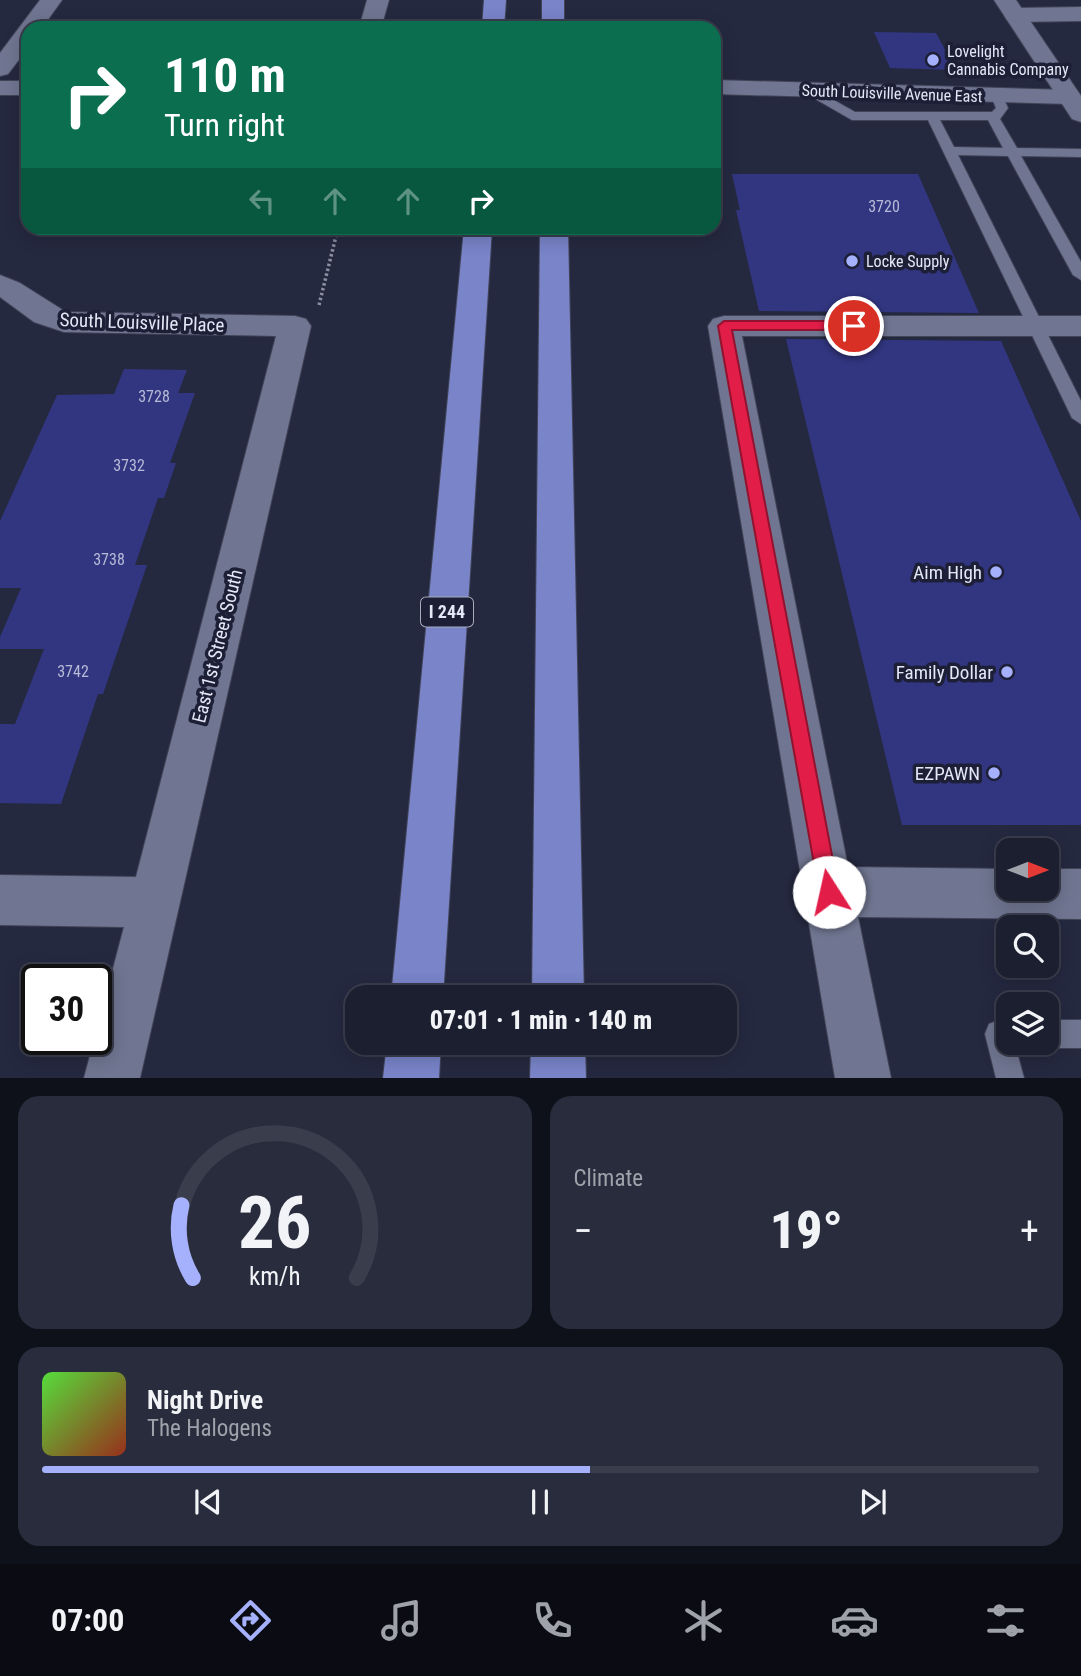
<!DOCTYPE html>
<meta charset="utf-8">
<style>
:root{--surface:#1c1f30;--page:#292c3c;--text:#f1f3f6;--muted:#a0a2ab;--line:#3a3d4c;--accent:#a5b1fc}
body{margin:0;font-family:"Roboto Condensed",sans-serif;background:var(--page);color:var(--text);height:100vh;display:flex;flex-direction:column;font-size:26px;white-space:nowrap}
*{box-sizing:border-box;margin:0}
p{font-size:23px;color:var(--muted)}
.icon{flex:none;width:38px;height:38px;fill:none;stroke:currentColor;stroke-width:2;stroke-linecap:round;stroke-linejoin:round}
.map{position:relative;height:1078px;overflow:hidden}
.details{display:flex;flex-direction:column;gap:18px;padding:18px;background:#0f111a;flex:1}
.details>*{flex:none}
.top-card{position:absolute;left:21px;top:21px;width:700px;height:214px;border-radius:21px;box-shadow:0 4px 18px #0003,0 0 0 2px var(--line);background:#0b6e4f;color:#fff;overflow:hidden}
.needle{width:46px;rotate:90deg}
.controls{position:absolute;left:996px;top:838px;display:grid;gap:14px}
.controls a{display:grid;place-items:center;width:63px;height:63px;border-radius:14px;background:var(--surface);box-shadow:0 4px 18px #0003,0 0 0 2px var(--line);font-size:35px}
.speed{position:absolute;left:21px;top:964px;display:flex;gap:14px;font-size:35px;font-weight:700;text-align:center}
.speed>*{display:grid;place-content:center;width:91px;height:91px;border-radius:50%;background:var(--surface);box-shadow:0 4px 18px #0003,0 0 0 2px var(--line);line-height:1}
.speed .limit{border:4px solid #111;border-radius:10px;background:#fff;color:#111}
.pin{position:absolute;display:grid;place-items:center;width:60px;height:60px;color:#fff;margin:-30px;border:4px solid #fff;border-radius:50%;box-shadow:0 2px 7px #0007}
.me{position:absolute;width:77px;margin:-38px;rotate:350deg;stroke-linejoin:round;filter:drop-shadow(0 0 5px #0008)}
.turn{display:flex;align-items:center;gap:24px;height:147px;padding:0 28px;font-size:32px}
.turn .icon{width:91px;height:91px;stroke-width:2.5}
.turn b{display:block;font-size:49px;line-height:60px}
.lanes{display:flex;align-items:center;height:66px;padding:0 28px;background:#0003;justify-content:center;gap:35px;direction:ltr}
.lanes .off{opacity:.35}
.big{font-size:52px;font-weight:800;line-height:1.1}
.details .card{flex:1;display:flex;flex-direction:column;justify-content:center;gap:10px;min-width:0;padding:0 24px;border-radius:21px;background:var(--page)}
.details .dial{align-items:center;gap:0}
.dial svg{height:182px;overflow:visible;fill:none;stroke:var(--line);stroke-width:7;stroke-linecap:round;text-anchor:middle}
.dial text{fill:var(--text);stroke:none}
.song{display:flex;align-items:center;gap:21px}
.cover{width:84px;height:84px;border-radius:10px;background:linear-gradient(135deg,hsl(110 70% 55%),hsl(10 70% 35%))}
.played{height:7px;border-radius:4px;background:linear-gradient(90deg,var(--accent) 55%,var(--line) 55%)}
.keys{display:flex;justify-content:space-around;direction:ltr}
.heat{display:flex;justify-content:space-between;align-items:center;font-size:38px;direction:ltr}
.details .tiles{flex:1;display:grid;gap:18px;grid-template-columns:1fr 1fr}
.card:last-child{grid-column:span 2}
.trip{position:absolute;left:345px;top:985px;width:392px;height:70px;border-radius:21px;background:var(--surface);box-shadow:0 4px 18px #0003,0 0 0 2px var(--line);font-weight:800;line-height:70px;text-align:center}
.menu{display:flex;height:112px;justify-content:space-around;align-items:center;background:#0b0c13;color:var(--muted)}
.menu .icon{width:49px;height:49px}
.menu .active{color:var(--accent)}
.menu b{font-size:32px;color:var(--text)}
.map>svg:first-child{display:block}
.building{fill:#323680}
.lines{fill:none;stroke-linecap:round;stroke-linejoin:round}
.lane-casing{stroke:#424458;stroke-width:2}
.street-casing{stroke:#424458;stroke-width:2}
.secondary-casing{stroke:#424458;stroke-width:2}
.highway-casing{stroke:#424458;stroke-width:2}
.path{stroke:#8b8fa2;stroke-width:3.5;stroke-dasharray:2.5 2.5;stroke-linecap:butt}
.lane{fill:#707691;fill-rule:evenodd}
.street{fill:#707691;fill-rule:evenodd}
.secondary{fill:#707691;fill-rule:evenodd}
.highway{fill:#7984c9;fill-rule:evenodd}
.route{fill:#e11d48;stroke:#92132f;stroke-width:2}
.poi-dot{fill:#a5b1fc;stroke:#1c1f35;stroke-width:2.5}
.labels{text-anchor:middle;stroke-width:7;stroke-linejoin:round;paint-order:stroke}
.far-poi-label{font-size:16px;fill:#e3e7f6;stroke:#1c1f35;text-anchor:start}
.far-street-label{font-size:16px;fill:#e3e7f6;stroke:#1c1f35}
.number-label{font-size:16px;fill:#b7bbd8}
.shield{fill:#1c1f35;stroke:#a7abbc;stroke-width:2}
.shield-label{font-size:18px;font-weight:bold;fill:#e3e7f6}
.street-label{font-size:19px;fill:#e3e7f6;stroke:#1c1f35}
.poi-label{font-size:19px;fill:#e3e7f6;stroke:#1c1f35;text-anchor:end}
</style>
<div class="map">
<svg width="1081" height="1078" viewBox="0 0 1081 1078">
<rect width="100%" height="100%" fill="#252940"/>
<path class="building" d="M 874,32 L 936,33 L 956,70 L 890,68 Z
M 732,174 L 918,174 L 979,313 L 759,311 L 736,210 L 740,210 Z
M 786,339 L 1001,341 L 1081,521 L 1081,825 L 902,825 Z
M 124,369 L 187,370 L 178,393 L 195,393 L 170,463 L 176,463 L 164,498 L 158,498 L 135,565 L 147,565 L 103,694 L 98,694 L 61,804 L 0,803 L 0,724 L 15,724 L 44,649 L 0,649 L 0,637 L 21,588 L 0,588 L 0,521 L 57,395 L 114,394 Z"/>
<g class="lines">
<defs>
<path id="lane" d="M 809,86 L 855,112 L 992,112 L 996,108 L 991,96 L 997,92 L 1001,93 L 1008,108 L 1000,119 L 1017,148 L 1081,149 L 1081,157 L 1021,156 L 1081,262 L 1081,280 L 1073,275 L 1008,156 L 958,155 L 1081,401 L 1081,424 L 1072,418 L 928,120 L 852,120 L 805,93 L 805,87 ZM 940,120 L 988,120 L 1003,148 L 954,147 Z
M 999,1020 L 1008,1020 L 1008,1043 L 1018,1043 L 1015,1045 L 1024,1078 L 996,1078 L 985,1034 L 989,1024 Z
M 1046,1020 L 1081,1020 L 1081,1048 L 1046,1048 L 1036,1044 L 1046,1043 Z"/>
<path id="street" d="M 40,0 L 62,0 L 42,28 L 28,28 L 28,48 L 8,74 L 0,76 L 0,53 Z
M 367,0 L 389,0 L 381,28 L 359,28 Z
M 1081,7 L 1081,21 L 1015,22 L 1007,20 L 1004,15 L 1007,10 L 1015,8 Z
M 714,80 L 1069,90 L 1078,92 L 1081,97 L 1078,102 L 1069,104 L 714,94 Z
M 0,81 L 28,81 L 28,95 L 0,95 Z
M 0,275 L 20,283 L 66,312 L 295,316 L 306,319 L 311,326 L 140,1078 L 84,1078 L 124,927 L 0,925 L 0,875 L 136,877 L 276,336 L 64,332 L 34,322 L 0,297 Z
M 724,316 L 1081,316 L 1081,336 L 742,336 L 848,867 L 1008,869 L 1008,889 L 1046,889 L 1046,869 L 1081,869 L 1081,919 L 858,917 L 891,1078 L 835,1078 L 708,326 L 713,319 Z"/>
<path id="secondary" d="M 994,0 L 1016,0 L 1081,96 L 1081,122 L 1072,119 Z"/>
<path id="highway" d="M 484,0 L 506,0 L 504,28 L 482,28 Z
M 542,0 L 564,0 L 564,28 L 542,28 Z
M 464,228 L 492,228 L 443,998 L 391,998 Z
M 540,228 L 568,228 L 584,998 L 532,998 Z
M 387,1043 L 441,1043 L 439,1078 L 383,1078 Z
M 531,1043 L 585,1043 L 586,1078 L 530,1078 Z"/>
</defs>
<use href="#lane" class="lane-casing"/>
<use href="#street" class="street-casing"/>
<use href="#secondary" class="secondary-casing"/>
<use href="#highway" class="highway-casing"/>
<path class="path" d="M 319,305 L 338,228"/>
<use href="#lane" class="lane"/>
<use href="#street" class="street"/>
<use href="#secondary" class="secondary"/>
<use href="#highway" class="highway"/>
</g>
<path class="route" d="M 724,321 L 854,321 L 861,326 L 854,330 L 732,330 L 839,892 L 836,900 L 829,903 L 822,900 L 819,892 L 718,326 Z"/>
<g class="poi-dot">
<circle cx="933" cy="60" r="7"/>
<circle cx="852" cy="261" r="7"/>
<circle cx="996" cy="572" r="7"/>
<circle cx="1007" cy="672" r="7"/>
<circle cx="994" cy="773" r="7"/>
</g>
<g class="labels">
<g class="far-poi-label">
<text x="947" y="57">Lovelight<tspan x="947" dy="18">Cannabis Company</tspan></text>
<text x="866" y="267">Locke Supply</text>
</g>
<g class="far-street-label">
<text transform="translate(892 93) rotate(2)" y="6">South Louisville Avenue East</text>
</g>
<g class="number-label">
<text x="884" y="212">3720</text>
<text x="154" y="402">3728</text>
<text x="129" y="471">3732</text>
<text x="109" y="565">3738</text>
<text x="73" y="677">3742</text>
</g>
<rect class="shield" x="421" y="597.5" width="52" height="29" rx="5"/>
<g class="shield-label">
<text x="447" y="618">I 244</text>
</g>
<g class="street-label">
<text transform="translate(142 322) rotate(2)" y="7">South Louisville Place</text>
<text transform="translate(217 646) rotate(-76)" y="7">East 1st Street South</text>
</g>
<g class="poi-label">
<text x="982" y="579">Aim High</text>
<text x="993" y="679">Family Dollar</text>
<text x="980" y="780">EZPAWN</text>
</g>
</g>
</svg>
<div class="controls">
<a><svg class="needle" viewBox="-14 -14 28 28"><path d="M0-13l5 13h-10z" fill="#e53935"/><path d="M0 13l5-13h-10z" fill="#a0a2ab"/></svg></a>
<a><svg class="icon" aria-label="search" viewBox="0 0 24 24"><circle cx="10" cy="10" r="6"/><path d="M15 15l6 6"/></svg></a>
<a><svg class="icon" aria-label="layers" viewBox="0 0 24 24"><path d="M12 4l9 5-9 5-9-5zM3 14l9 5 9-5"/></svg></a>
</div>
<div class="speed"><div class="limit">30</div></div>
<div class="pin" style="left:854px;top:326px;background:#d93025"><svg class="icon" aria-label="arrive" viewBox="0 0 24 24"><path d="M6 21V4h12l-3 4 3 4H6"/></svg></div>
<svg class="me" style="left:829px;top:892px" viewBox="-20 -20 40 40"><circle r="19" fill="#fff"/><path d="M0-13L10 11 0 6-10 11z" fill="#e11d48"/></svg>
<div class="trip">07:01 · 1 min · 140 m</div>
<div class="top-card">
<div class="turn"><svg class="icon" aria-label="right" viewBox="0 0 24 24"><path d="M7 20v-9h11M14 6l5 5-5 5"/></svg><div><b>110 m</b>Turn right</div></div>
<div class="lanes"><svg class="icon off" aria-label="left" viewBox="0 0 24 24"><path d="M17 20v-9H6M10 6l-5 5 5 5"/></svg><svg class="icon off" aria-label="ahead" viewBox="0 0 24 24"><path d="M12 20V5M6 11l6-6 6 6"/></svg><svg class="icon off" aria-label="ahead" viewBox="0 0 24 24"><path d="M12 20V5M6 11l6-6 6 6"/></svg><svg class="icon" aria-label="right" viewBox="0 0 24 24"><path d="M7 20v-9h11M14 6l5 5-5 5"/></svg></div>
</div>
</div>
<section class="details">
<div class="tiles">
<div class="card dial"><svg viewBox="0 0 100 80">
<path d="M14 69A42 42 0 1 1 86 69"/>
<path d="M14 69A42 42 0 0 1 9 37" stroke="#a5b1fc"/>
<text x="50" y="56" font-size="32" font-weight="700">26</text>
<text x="50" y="72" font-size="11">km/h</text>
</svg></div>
<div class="card"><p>Climate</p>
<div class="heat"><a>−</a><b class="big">19°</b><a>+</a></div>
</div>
<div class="card">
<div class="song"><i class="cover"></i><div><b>Night Drive</b><p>The Halogens</p></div></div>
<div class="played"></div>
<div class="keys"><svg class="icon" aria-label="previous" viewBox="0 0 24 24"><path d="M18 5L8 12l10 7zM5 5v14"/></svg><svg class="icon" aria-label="pause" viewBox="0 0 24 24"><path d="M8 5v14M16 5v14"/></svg><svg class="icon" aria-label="next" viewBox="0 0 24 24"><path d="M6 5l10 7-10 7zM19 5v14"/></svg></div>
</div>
</div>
</section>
<nav class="menu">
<b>07:00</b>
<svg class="icon active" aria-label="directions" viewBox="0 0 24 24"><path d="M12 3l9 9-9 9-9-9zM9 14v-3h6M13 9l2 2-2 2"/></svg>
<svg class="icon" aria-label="music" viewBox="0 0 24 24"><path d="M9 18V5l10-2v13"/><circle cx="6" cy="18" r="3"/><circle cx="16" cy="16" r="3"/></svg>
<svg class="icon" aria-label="phone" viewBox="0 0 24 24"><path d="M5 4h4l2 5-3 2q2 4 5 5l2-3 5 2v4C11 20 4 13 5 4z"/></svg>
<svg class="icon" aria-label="climate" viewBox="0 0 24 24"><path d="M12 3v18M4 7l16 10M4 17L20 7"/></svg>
<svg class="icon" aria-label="car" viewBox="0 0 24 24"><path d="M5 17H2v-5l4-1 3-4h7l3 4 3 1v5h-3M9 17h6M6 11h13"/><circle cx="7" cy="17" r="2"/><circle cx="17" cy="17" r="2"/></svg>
<svg class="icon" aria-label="filters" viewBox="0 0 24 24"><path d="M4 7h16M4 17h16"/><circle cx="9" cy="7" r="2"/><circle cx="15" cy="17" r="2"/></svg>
</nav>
